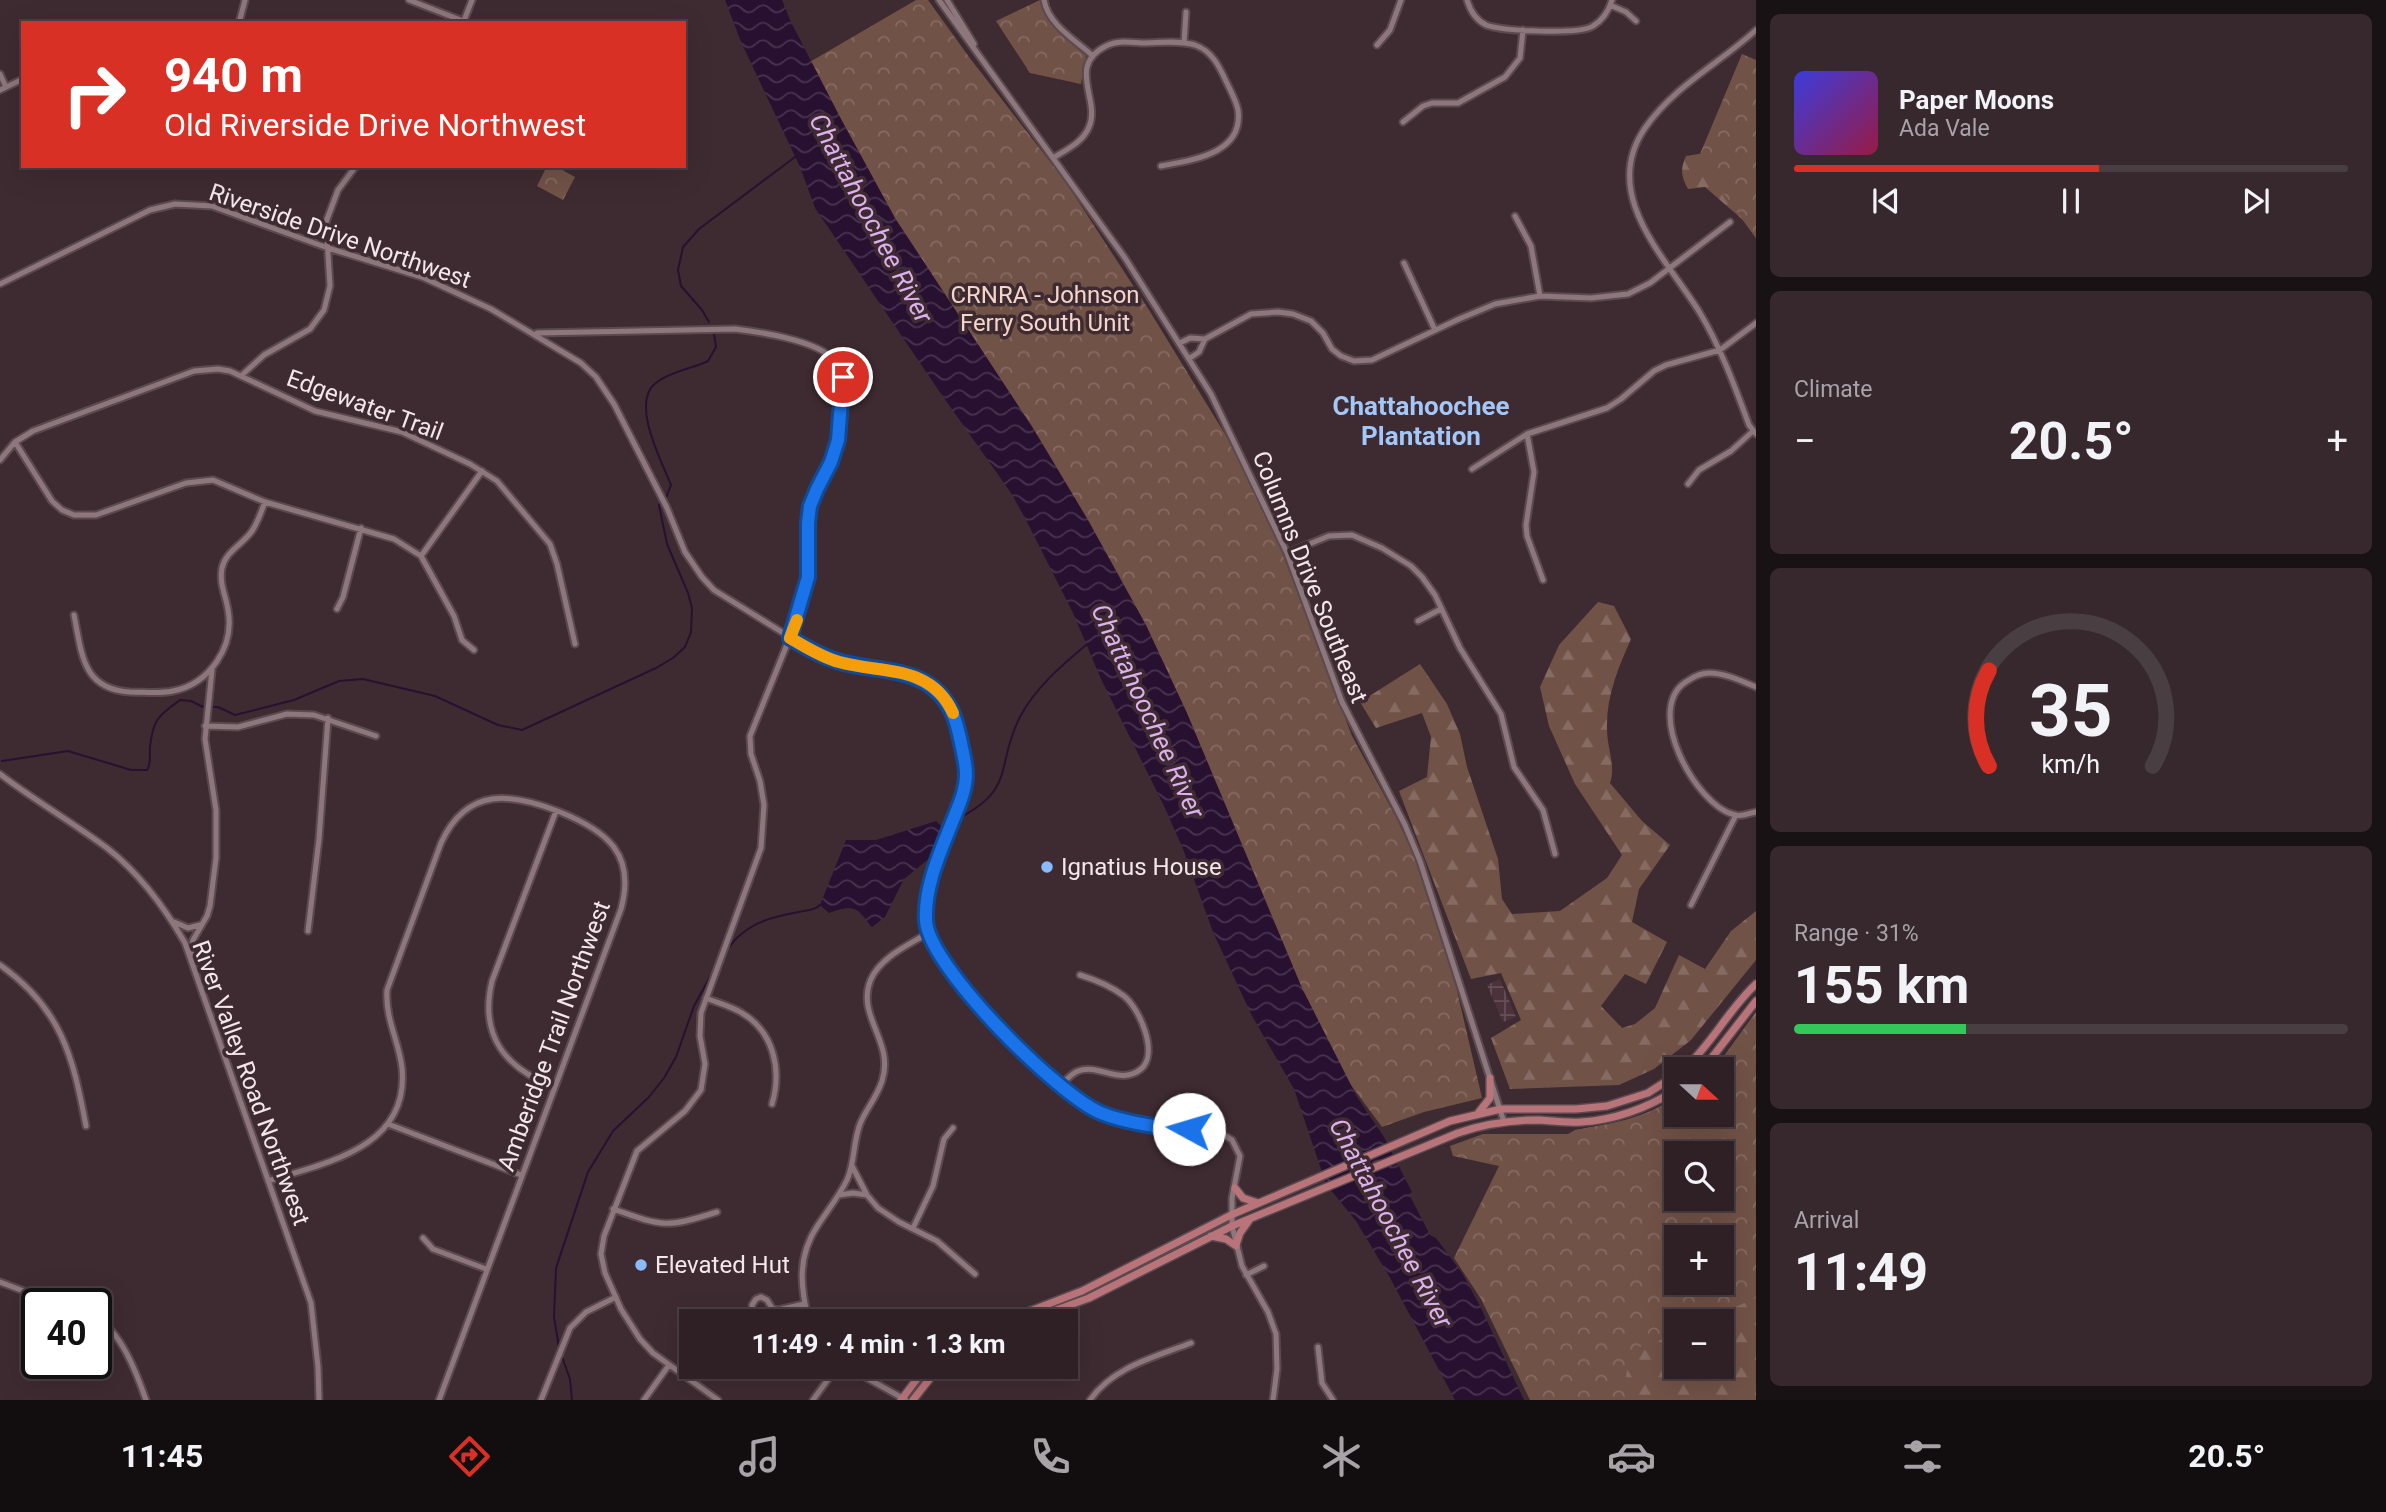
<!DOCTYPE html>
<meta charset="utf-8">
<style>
:root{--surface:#2e2025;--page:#36282d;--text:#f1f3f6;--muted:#a7a3a7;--line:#493e42;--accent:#d93025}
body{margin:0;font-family:Roboto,sans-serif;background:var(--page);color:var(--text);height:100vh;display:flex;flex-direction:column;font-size:26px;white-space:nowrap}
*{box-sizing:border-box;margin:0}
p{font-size:23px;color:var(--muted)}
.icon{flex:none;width:38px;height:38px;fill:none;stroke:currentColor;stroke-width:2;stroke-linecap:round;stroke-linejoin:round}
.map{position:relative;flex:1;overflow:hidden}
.panel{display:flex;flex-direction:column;gap:14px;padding:14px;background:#191214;width:630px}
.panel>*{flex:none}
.banner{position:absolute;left:21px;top:21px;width:665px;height:147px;border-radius:0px;box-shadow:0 7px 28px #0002,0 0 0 2px var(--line);background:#d93025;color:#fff;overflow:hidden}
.needle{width:46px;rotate:111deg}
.buttons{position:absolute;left:1664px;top:1057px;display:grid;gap:14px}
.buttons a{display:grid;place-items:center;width:70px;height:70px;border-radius:0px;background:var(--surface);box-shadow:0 7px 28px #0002,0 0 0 2px var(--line);font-size:35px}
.speed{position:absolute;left:21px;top:1288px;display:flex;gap:14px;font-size:35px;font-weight:700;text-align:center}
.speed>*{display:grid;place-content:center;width:91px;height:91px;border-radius:50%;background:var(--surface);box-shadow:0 7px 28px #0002,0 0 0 2px var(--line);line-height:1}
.speed .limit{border:4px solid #111;border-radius:10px;background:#fff;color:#111}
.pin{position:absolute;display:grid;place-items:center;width:60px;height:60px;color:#fff;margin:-30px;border:4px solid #fff;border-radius:50%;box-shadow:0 2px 7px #0007}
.me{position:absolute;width:77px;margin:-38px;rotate:276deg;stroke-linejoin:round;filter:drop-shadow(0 0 5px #0008)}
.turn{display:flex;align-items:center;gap:24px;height:147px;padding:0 28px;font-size:32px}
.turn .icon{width:91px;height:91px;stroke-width:2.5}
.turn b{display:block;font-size:49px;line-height:60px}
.big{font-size:52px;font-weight:700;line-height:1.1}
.panel .card{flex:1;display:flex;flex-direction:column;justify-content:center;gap:10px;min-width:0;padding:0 24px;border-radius:10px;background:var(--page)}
.panel .dial{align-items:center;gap:0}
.dial svg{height:182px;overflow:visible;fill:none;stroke:var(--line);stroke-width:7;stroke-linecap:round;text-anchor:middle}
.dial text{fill:var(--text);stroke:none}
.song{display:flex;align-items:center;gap:21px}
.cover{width:84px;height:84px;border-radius:10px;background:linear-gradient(135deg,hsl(240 70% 55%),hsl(340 70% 35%))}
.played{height:7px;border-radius:4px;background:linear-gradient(90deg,var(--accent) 55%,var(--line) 55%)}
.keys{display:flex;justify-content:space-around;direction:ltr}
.heat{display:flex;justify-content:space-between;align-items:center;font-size:38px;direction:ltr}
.charge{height:10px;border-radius:5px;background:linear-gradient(90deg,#34c759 31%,var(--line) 0)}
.trip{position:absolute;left:679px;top:1309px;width:399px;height:70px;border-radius:0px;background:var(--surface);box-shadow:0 7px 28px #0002,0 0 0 2px var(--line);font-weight:700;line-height:70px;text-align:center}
.menu{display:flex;height:112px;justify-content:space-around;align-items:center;background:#120d0f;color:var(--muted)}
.menu .icon{width:49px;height:49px}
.menu .current{color:var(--accent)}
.menu b{font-size:32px;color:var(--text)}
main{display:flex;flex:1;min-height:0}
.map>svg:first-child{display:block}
.industrial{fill:url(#industrial-grid)}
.forest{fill:url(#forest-firs);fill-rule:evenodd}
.park{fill:url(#park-crowns);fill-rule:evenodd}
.water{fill:url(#water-waves)}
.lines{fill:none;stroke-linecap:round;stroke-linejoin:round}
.stream{stroke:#281031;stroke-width:2}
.minor-casing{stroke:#5a4a50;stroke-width:9}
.major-casing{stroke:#5a4a50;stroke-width:10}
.minor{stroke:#8d777d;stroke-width:5}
.major{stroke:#b87479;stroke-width:7}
.route-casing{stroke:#114b97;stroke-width:18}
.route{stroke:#1a73e8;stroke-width:12}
.slow{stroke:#f59e0b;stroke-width:12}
.poi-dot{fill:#88bafc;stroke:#3e2b31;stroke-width:2.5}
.labels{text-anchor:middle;stroke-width:7;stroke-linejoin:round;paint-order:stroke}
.street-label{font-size:24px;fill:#f4e7eb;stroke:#3e2b31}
.park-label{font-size:24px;fill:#f5d5ca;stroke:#3e2b31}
.poi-label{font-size:24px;fill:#f4e7eb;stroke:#3e2b31;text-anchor:start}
.water-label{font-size:26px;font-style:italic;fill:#ddb0ee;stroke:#3e2b31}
.neighbourhood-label{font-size:26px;font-weight:bold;fill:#a2c7f8;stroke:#3e2b31}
</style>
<main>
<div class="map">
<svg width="1756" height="1400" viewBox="0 0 1756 1400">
<defs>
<pattern id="industrial-grid" width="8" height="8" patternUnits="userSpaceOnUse" patternTransform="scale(1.75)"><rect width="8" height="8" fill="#4c323a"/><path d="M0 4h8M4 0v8" fill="none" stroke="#665057"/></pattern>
<pattern id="forest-firs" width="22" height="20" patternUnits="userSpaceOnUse" patternTransform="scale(1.75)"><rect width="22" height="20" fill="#715247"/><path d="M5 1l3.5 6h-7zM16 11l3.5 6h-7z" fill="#866b62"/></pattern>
<pattern id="park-crowns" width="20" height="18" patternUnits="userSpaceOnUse" patternTransform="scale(1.75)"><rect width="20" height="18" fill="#715247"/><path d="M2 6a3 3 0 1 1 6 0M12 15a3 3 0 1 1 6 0" fill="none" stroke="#866b62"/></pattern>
<pattern id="water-waves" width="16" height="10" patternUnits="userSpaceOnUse" patternTransform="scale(1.75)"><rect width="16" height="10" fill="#281031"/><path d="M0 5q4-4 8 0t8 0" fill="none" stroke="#48334f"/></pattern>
</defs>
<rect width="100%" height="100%" fill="#3e2b31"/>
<path class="industrial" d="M 1500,979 L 1516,1017 L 1503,1022 L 1487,985 Z"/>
<path class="forest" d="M 1756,145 L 1756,238 L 1743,220 L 1705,187 L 1688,189 C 1681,177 1680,169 1686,156 Z
M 1598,602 L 1614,606 L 1631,639 C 1618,668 1606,697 1607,729 C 1607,748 1616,765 1610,783 L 1642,821 L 1670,845 L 1639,889 L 1632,922 L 1667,942 L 1646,984 L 1625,974 L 1601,1006 L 1622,1028 L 1635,1024 L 1655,1008 L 1679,955 L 1705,969 L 1731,931 L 1756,911 L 1756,960 L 1691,1040 L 1654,1069 L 1619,1085 L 1510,1089 L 1491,1038 L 1521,1020 L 1501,973 L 1471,979 L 1399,791 L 1427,777 L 1431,737 L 1422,713 L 1376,728 L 1360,702 L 1420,664 L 1447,704 L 1460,734 L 1467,767 L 1498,859 L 1502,899 L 1512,914 L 1560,911 L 1607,878 L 1622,855 L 1575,784 L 1549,726 L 1540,687 L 1559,645 Z
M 1756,1012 L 1756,1400 L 1623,1400 L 1575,1130 C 1614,1123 1643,1119 1676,1097 L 1676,1115 L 1722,1115 L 1722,1069 L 1711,1069 L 1722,1059 ZM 1676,1153 L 1722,1153 L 1722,1199 L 1676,1199 ZM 1676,1237 L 1722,1237 L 1722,1283 L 1676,1283 ZM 1676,1321 L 1722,1321 L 1722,1367 L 1676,1367 Z"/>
<path class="park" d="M 916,0 L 928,0 L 969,57 L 1065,181 L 1149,310 L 1225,434 L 1271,523 L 1352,736 L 1396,817 L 1413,853 L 1455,982 L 1482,1098 L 1424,1112 L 1382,1127 L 1331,1058 L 964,346 L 808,63 Z
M 1040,0 C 1047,28 1064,36 1085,53 C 1088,61 1082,74 1081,84 L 1030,73 L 996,21 Z
M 1742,54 L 1756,60 L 1756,238 L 1702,164 L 1700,154 Z
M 547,166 L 555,166 L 575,177 L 563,200 L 537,186 Z
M 1756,1012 L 1756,1298 L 1703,1321 L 1676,1321 L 1676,1333 L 1654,1343 L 1632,1349 L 1625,1380 L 1635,1400 L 1530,1400 L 1481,1299 L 1454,1258 L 1499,1166 L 1453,1156 L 1450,1146 L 1483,1134 L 1568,1134 L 1575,1130 C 1614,1124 1643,1119 1676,1097 L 1676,1115 L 1722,1115 L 1722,1069 L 1711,1069 L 1722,1059 ZM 1722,1153 L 1722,1199 L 1676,1199 L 1676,1153 ZM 1722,1237 L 1722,1283 L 1676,1283 L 1676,1237 Z"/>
<path class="water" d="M 725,0 L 782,0 L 791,22 L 840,117 L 895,218 L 1033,428 L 1088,520 L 1146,625 L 1187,713 L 1302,988 L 1357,1097 L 1384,1137 L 1412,1192 L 1409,1194 L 1430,1235 L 1436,1238 L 1462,1273 L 1480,1306 L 1524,1400 L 1455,1400 L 1389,1276 L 1356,1221 L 1326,1184 L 1294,1089 L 1251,1014 L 1213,932 L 1183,849 L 1164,806 L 1101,679 L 1073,613 L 1025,518 L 1011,493 L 937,388 L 815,208 L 800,167 L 741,42 Z
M 936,821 L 942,827 L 931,857 L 904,879 L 885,917 L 872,927 C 867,923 866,918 861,914 C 853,904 839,909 829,913 L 820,905 L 846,840 L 876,840 Z"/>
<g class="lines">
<path class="stream" d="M 709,322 L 702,310 L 681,286 L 678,270 L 683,247 L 699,229 L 795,157
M 666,498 L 671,485 C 662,462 629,401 657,382 C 672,371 691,369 708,361 L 716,347 L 714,334
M 212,707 L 218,707 L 235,715 L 294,700 L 339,681 L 363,679 L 435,696 L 498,725 L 522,730 L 656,668 L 673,658 L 685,647 L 691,632 L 692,608 L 688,593 L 667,544 L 659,505 L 662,502
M 2,761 L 68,751 L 131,770 L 147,770 C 152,762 149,756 150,747 C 153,719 158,716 180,700 L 191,701 L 203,707
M 959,818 C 1017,788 995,765 1020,717 C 1035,688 1062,665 1086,645
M 942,827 L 948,824
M 727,950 C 744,924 770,917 799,912 C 807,910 814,911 820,905
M 559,1348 L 554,1317 L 556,1268 L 588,1172 L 613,1131 L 649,1097 L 664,1078 L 676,1057 L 694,1006 L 716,966
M 561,1354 L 570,1379 L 572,1400"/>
<defs>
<path id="minor" d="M 409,0 L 463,21
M 939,0 L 1125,258 L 1211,394 L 1287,553 L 1342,702 L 1405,825 L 1420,861 L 1504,1122
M 947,0 L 974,44
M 1044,0 C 1048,24 1075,40 1093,56
M 1467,0 C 1470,10 1476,20 1486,25 C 1502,31 1579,35 1593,26 C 1603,20 1609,10 1612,0
M 1610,5 L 1626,12 L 1636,21
M 239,23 L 245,0
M 463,23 L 472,0
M 1756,30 C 1720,63 1674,86 1645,128 C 1599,195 1667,259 1700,313 C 1721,348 1735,387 1749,425 L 1756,434
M 1184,43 L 1186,12
M 1377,45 L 1390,30 L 1401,0
M 0,74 L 6,87
M 0,90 L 23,79
M 1403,122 L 1423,106 L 1432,103 L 1458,103 L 1505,77 L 1520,58 L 1523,30
M 1053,158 C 1066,150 1083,142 1089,127 C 1101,100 1066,66 1106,46 C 1117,40 1131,42 1142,43 C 1159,43 1179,40 1195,45 C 1212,51 1219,66 1226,81 C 1230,90 1236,100 1238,110 C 1244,154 1192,160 1161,166
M 1515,216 L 1531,246 L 1540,296
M 1404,263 L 1435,330
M 0,284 L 150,210 L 175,204 L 212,206 L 328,248 L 422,277 L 491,309 L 581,363 L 596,377 L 614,404 L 667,508 L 685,552 L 702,577 L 714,590 L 814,652 L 848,664 L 903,672 L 927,683 L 949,706 L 957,726 L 966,774 L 962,797 L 932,877 L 927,899 L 928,933 L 935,950 L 952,975 L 1019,1047 L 1087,1106 L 1115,1118 L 1173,1128 L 1211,1127 L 1232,1140 L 1240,1156 L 1232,1198 L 1232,1226 L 1242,1266 L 1268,1312 L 1276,1334 L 1277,1369 L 1273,1400
M 537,333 L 735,329 C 761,332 812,340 831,357 C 840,365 843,375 844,387 L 835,451 L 810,506 L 808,523 L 810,555 L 804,597 L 790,637 L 750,736 L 751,754 L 760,781 L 764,805 L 761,848 L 701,1013 L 700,1036 L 705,1064 L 701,1090 L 685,1111 L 637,1151 L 604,1236 L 601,1254 L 605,1273 L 621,1309 L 640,1339 L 653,1353 L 718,1400
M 1180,343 L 1190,338 L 1205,339 L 1251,314 L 1278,312 L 1293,314 L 1311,321 L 1323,333 L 1332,349 L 1341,356 L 1354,361 L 1372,360 L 1459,319 L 1495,304 L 1540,296 L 1591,298 L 1628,294 L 1650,283 L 1730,222
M 1190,358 L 1199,352 L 1205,339
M 242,375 L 264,355 L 310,329 L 324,310 L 330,286 L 326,222 L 338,190 L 356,166
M 1527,434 L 1534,472 L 1526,525 L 1527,536 L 1543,580
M 15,442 L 52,501 L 62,510 L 74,515 L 96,515 L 186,483 L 213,480 L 265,502 L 394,539 L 421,556 L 454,616 L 462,640 L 474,650
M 0,460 L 15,442 L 33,431 L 194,371 L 218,369 L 230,371 L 315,411 L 402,432 L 470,464 L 497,481 L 550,544 L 557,564 L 575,644
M 1472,469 L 1527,434 L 1607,408 L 1621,399 L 1654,371 L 1666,365 L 1720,350 L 1756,323
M 1688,484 L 1699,470 L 1731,451 L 1753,431
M 1287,553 L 1329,536 L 1352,535 L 1382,548 L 1411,566 L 1422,577 L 1435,595 L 1460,648 L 1501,714 L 1514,767 L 1543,810 L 1555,854
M 421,556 L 482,471
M 337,609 L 343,597 L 361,528
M 74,615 C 82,654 82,689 130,692 C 145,692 159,694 173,691 C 209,684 235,647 228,610 C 226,596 219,584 222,568 C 225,552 243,544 252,531 C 258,522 261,512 265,502
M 1418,621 L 1441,609
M 1756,687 C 1741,681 1725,673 1709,673 C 1702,673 1695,676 1689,680 C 1641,705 1695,806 1735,815 C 1742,817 1749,813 1756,812
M 205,726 L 238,727 L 287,714 L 314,715 L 376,736
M 0,774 C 34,800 72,822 107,848 C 139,873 165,908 185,943 L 311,1303 L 318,1367 L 319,1400
M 1691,905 L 1736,815
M 174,922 L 188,928 L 200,925
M 308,931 L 319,839 L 328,718
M 191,955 L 193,940 L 207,916 L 210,906 L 216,858 L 216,810 L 205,739 L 212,670
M 0,965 C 61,1008 73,1056 86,1126
M 706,998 C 718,1003 731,1006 742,1013 C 774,1032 782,1070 772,1104
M 1061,1085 C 1066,1080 1071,1074 1078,1071 C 1099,1063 1120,1086 1141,1069 C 1159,1054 1140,1009 1124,996 C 1111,986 1096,980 1080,975
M 554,1087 C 505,1068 479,1036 492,981 L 556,811
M 388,1124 L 521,1175
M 852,1166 L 867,1195 L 878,1208 L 899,1222 L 937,1241 L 975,1274
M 268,1181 C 325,1163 410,1148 402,1068 C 399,1041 385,1019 387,990 L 441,843 C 467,786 512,793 560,812 C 607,831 636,854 621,909 L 439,1400
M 839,1195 L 853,1193 L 867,1195
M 613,1209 C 664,1227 666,1228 717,1212
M 913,1228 L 933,1186 L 944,1139 L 953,1128
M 423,1238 L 433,1249 L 486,1269
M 1246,1275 L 1264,1266
M 0,1282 L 58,1304
M 772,1308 L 767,1300 L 761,1297 L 756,1299 L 752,1305 L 753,1311 L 759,1315 L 767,1314 L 772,1308 L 778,1310 L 804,1304
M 96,1318 C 121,1331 137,1374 146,1400
M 809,1321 C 800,1287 797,1256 818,1225 C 828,1210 839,1196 847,1180 C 855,1162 853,1142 860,1124 C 866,1109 877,1097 882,1081 C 895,1041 855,1016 871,979 C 881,957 907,946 928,933
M 1318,1347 L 1322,1383 L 1333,1400
M 847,1367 L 906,1400
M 541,1400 L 570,1328 L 586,1312 L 616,1297
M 644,1400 L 669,1365
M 813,1400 L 837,1367
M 1090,1400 C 1113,1367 1155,1357 1191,1343"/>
<path id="major" d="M 1684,1069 C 1712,1044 1728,1010 1756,984
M 1703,1069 L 1756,1001
M 1479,1112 L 1490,1098 L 1490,1078
M 1235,1188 L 1243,1198 L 1258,1203
M 1211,1236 L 1226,1239 L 1236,1246
M 1236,1245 L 1240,1233 L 1250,1219
M 1004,1321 L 1082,1291 L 1231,1215 L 1450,1121 L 1501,1109 L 1576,1109 L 1607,1106 L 1648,1093 L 1676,1075
M 1026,1321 L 1089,1298 L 1232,1226 L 1458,1133 C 1484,1124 1511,1120 1538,1120 C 1552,1121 1566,1123 1581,1122 C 1615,1120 1647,1108 1676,1090
M 901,1400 L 926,1367
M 913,1400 L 939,1367"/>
</defs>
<use href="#minor" class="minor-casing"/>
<use href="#major" class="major-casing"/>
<use href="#minor" class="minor"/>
<use href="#major" class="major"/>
</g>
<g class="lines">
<defs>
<path id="route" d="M 843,377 L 838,440 L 831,462 L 817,489 L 810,506 L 808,523 L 808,577 L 790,638 C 806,647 820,656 837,661 C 876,673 922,665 947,703 C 955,715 958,729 961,743 C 963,753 966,764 966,774 C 966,790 959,805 953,820 C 941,851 924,886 926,921 C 929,967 1058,1095 1101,1113 C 1123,1122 1164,1129 1189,1129"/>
</defs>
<use href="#route" class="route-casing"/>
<use href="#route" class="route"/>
<path class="slow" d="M 797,620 L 790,638 C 806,647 821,657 839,662 C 882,674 931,664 953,713"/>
</g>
<g class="poi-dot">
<circle cx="1047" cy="867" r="7"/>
<circle cx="641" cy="1265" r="7"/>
</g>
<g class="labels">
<g class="street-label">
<text transform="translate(340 236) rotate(19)" y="8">Riverside Drive Northwest</text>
<text transform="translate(365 405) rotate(20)" y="8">Edgewater Trail</text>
<text transform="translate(1310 577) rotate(68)" y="8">Columns Drive Southeast</text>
<text transform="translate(554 1036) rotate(-70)" y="8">Amberidge Trail Northwest</text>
<text transform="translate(251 1083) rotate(70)" y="8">River Valley Road Northwest</text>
</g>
<g class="park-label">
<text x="1045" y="303">CRNRA - Johnson<tspan x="1045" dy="28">Ferry South Unit</tspan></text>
</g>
<g class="poi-label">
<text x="1061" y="875">Ignatius House</text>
<text x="655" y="1273">Elevated Hut</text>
</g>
<g class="water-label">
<text transform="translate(871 218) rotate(62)" y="9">Chattahoochee River</text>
<text transform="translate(1148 711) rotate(65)" y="9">Chattahoochee River</text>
<text transform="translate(1391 1223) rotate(62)" y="9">Chattahoochee River</text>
</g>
<g class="neighbourhood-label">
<text x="1421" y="415">Chattahoochee<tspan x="1421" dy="30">Plantation</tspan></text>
</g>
</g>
</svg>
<div class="buttons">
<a><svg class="needle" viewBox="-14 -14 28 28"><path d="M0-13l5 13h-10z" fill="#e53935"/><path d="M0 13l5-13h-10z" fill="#a7a3a7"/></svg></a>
<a><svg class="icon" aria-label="search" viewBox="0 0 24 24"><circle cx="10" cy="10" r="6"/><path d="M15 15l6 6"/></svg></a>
<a>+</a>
<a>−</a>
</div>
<div class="speed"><div class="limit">40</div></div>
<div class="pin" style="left:843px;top:377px;background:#d93025"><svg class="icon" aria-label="arrive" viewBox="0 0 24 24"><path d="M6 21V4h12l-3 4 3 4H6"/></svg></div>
<svg class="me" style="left:1189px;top:1129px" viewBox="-20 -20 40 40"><circle r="19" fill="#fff"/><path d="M0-13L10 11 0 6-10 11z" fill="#1a73e8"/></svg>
<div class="trip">11:49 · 4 min · 1.3 km</div>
<div class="banner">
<div class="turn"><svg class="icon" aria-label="right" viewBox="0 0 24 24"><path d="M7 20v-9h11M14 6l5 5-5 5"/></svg><div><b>940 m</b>Old Riverside Drive Northwest</div></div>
</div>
</div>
<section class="panel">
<div class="card">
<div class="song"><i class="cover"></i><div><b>Paper Moons</b><p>Ada Vale</p></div></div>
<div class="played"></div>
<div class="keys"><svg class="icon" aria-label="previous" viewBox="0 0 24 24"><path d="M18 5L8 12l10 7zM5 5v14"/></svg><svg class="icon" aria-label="pause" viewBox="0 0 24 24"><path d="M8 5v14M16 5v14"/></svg><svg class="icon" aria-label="next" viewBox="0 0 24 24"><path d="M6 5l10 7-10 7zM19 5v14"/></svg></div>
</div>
<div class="card"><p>Climate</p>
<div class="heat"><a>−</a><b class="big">20.5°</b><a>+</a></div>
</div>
<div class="card dial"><svg viewBox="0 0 100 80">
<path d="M14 69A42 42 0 1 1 86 69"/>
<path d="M14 69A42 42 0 0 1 14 27" stroke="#d93025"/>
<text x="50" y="56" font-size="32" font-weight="700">35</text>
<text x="50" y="72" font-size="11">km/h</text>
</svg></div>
<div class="card"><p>Range · 31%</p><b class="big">155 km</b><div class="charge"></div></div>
<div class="card"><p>Arrival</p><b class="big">11:49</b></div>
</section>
</main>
<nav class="menu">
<b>11:45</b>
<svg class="icon current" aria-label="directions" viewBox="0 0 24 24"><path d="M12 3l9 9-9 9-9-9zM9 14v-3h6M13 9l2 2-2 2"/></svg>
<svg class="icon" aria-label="music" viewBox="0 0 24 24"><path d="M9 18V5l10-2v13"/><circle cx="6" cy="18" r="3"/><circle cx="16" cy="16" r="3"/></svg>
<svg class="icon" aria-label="phone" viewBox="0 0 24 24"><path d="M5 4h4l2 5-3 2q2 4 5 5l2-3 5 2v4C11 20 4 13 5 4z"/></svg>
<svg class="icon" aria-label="climate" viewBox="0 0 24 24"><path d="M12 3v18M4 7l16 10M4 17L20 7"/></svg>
<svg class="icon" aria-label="car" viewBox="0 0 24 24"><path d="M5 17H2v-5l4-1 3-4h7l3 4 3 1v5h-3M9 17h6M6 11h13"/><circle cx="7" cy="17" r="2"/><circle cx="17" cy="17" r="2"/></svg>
<svg class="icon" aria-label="filters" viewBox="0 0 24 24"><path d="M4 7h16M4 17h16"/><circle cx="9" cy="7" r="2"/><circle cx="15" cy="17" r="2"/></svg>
<b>20.5°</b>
</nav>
